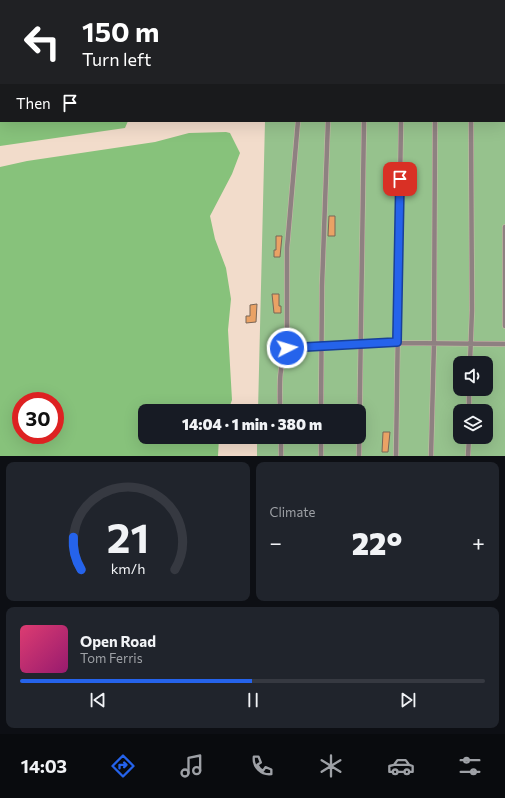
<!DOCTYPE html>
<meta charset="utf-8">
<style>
:root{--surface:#171b24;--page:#20242c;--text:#f1f3f6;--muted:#9ea1a6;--line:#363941;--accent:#2563eb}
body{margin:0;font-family:Commissioner,sans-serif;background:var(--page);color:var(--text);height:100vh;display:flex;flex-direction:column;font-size:15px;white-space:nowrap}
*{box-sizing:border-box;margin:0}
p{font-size:13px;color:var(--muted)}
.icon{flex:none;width:22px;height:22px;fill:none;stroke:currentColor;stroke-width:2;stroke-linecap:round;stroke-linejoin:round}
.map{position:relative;height:456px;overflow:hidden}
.side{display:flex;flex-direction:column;gap:6px;padding:6px;background:#0d0f14;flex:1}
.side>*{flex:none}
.guide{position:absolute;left:0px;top:0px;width:505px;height:122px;box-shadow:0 4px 16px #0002;background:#202124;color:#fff;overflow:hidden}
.controls{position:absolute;left:453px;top:356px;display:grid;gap:8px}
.controls a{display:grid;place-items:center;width:40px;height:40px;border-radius:8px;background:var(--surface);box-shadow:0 4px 16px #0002;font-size:20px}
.speed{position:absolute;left:12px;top:392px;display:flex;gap:8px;font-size:20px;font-weight:700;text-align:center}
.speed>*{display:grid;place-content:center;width:52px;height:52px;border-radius:50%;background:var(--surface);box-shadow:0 4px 16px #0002;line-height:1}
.speed .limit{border:6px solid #d22;background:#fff;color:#111}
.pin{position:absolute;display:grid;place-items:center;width:34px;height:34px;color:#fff;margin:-17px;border-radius:8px;box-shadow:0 2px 6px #0006}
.me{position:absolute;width:44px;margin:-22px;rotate:85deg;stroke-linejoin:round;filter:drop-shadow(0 0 3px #0008)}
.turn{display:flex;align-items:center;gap:14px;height:84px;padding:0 16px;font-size:18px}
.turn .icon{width:52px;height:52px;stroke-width:2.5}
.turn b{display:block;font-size:28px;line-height:34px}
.then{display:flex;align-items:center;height:38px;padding:0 16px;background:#0003;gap:8px;font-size:15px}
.big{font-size:30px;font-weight:800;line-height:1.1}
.side .tile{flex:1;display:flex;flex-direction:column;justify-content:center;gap:6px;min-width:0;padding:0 14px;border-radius:8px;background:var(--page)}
.side .dial{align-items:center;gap:0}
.dial svg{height:104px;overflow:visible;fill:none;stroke:var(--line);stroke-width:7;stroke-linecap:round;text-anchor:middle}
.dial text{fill:var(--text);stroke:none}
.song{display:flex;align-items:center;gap:12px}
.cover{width:48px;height:48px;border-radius:6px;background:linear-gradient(135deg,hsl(340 70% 55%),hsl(320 70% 35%))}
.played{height:4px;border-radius:2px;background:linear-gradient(90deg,var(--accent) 50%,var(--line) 50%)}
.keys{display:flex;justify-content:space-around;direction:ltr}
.heat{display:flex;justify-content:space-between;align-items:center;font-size:22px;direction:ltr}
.side .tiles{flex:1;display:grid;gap:6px;grid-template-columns:1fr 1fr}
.tile:last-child{grid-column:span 2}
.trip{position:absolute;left:138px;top:404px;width:228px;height:40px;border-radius:8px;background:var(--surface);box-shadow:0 4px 16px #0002;font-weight:800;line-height:40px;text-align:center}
.dock{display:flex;height:64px;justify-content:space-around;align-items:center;background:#090b0e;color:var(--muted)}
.dock .icon{width:28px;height:28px}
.dock .current{color:var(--accent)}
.dock b{font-size:18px;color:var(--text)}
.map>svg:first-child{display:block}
.green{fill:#96c28d;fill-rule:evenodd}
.forest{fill:#87c27b;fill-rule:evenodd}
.building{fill:#eaa265;stroke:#796657}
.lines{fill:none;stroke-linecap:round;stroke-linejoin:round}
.service-casing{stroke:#cdbaab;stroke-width:3}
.minor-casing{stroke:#cdbaab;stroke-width:5.5}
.service{stroke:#8e8181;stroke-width:2}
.minor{stroke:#8e8181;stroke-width:4.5}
.route-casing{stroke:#184099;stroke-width:10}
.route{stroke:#2563eb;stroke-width:7}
</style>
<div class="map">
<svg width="505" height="456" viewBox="0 0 505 456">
<rect width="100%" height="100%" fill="#f2dccb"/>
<path class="green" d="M 268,0 L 505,0 L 505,456 L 257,456 L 257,437 L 359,437 L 359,411 L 258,411 L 265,121 L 504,121 L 504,1 ZM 460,363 L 486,363 L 486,389 L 460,389 ZM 460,411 L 486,411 L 486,437 L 460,437 Z"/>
<path class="forest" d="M 0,90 L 1,121 L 128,121 L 125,128 L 0,146 Z
M 226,132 L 230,133 L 240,153 L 232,174 L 210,216 L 215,239 L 226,268 L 231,299 L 228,330 L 232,400 L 228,411 L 145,411 L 145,437 L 219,437 L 218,456 L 0,456 L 0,167 L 27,161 L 155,142 L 189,133 ZM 21,401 L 55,401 L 55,435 L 21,435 Z"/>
<path class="building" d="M 329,216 L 335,216 L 335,236 L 328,236 Z
M 276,236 L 282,236 L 280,257 L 274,257 L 274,250 L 276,250 Z
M 272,294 L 279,294 L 279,306 L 281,306 L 281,313 L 274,313 Z
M 257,304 L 256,322 L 246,323 L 246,316 L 250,316 L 250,305 Z
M 383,432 L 390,432 L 388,452 L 382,452 Z"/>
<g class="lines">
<defs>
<path id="service" d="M 12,0 L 12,1
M 27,0 L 28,1
M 45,0 L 46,1
M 69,0 L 69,1
M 89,0 L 90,1
M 117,0 L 118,1
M 135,0 L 136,1
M 268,0 L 268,1
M 0,9 L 1,10
M 0,35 L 1,36
M 0,58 L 1,59
M 0,79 L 1,80"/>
<path id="minor" d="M 173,0 L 174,1
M 331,1 L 331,0
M 366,1 L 366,0
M 403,1 L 403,0
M 438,1 L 438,0
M 474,1 L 474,0
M 504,119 L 505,119
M 505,227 L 505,326
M 287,348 L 397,343 L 505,344
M 470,363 L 472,310 L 471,121
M 469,389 L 469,411
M 280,411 C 280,389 278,368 287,348 L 287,248 L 298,121
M 321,411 L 322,286 L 328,121
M 281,437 L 281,456
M 321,437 L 321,456
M 359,456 L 364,121
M 396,456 L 401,121
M 431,456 L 434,343 L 435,121
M 468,456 L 469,437"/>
</defs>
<use href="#service" class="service-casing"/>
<use href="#minor" class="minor-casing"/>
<use href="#service" class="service"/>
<use href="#minor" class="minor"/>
</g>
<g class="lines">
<defs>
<path id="route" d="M 287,348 L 397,342 L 400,179"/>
</defs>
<use href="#route" class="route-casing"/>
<use href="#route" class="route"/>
</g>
</svg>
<div class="controls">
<a><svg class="icon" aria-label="sound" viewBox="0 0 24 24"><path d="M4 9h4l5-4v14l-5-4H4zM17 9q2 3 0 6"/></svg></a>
<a><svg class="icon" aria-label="layers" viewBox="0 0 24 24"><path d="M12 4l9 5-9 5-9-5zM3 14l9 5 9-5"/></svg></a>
</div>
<div class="speed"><div class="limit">30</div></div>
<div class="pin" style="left:400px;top:179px;background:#d93025"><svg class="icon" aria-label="arrive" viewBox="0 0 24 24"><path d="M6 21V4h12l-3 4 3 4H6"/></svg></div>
<svg class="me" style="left:287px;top:348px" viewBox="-20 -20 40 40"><circle r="17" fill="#2563eb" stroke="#fff" stroke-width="3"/><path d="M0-11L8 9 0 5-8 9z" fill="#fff"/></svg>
<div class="trip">14:04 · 1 min · 380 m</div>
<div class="guide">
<div class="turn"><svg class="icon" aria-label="left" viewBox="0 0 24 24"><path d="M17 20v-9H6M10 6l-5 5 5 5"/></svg><div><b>150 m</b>Turn left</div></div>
<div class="then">Then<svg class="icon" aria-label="arrive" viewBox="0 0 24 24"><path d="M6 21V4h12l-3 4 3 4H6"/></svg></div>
</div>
</div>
<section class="side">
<div class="tiles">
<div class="tile dial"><svg viewBox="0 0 100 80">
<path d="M14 69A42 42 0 1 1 86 69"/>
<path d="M14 69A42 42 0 0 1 8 44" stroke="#2563eb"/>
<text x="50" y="56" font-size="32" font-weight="700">21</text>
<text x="50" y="72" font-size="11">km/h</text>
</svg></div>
<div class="tile"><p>Climate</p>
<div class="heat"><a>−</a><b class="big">22°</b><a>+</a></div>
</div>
<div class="tile">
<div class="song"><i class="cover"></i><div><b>Open Road</b><p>Tom Ferris</p></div></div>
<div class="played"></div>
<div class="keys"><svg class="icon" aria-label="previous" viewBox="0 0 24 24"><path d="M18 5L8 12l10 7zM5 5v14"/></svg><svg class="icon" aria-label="pause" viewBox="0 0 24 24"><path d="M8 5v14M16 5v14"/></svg><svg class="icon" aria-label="next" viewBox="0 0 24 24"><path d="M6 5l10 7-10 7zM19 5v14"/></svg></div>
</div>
</div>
</section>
<nav class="dock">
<b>14:03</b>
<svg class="icon current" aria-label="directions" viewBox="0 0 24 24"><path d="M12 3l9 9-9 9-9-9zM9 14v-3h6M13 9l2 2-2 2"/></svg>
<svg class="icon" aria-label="music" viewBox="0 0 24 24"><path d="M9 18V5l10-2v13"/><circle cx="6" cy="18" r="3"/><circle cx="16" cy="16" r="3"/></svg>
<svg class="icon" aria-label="phone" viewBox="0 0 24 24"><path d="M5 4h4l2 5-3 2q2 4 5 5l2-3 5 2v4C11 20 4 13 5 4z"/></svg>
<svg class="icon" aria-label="climate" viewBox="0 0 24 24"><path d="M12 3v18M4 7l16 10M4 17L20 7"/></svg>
<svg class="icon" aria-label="car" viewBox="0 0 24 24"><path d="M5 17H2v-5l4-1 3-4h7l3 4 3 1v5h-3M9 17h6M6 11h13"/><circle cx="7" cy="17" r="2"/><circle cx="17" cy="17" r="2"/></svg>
<svg class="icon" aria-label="filters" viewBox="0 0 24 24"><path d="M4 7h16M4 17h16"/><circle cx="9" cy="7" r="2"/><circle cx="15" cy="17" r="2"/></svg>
</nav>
